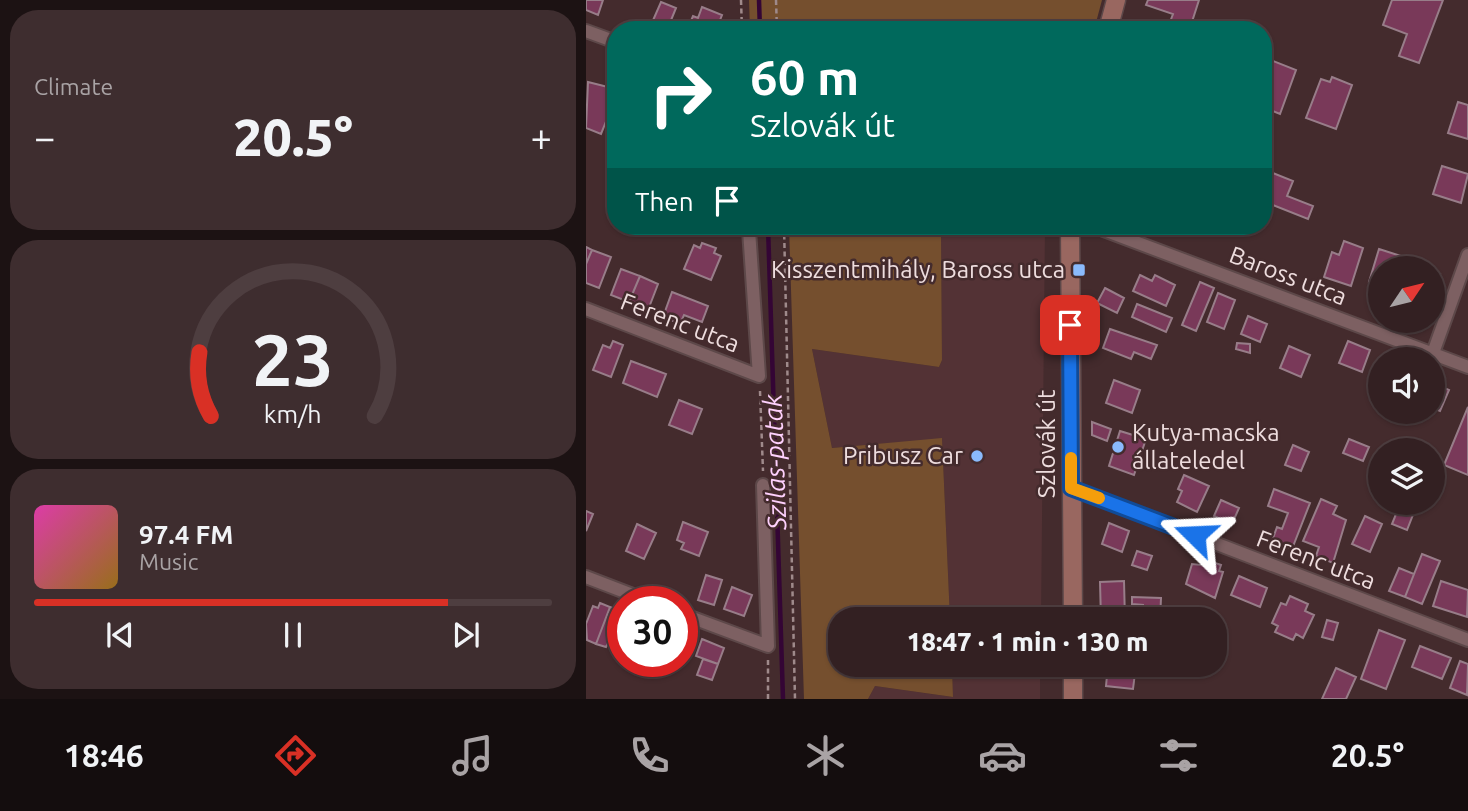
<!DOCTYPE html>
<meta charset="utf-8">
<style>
:root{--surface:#332022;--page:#3e2d2f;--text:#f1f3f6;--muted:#a9a3a5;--line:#4e3e40;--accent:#d93025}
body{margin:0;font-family:Ubuntu,sans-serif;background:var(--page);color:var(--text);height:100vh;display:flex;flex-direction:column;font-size:26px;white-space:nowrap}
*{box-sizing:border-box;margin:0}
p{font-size:23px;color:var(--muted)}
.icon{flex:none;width:38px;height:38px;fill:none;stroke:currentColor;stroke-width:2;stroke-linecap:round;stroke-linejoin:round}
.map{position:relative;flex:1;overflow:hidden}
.drawer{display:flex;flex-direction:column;gap:10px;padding:10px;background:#1c1213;width:586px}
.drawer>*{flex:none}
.banner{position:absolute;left:21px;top:21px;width:665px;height:214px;border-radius:28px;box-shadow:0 2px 5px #0004,0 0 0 2px var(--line);background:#00695c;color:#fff;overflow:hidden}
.needle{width:46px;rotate:55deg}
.controls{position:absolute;left:782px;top:256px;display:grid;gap:14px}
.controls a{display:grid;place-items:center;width:77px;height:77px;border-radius:50%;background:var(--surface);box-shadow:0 2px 5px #0004,0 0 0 2px var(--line);font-size:35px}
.speed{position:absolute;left:21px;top:586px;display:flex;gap:14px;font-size:35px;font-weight:700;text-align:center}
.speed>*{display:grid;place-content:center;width:91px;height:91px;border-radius:50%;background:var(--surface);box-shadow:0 2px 5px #0004,0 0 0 2px var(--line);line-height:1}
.speed .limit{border:10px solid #d22;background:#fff;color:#111}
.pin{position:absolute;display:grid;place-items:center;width:60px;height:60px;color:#fff;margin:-30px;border-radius:14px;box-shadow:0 4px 10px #0006}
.me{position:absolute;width:77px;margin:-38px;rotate:291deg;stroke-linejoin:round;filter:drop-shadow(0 0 5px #0008)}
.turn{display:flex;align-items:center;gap:24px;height:147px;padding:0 28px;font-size:32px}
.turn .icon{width:91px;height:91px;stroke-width:2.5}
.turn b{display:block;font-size:49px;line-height:60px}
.then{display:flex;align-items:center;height:66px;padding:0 28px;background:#0003;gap:14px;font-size:26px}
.big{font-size:52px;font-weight:800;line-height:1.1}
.drawer .tile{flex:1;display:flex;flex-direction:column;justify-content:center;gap:10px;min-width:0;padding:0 24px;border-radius:28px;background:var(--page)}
.drawer .dial{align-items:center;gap:0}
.dial svg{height:182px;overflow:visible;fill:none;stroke:var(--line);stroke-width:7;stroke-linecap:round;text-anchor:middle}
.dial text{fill:var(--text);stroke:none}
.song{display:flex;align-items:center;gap:21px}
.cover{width:84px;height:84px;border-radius:10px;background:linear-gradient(135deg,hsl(320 70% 55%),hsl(40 70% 35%))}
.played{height:7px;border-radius:4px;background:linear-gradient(90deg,var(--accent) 80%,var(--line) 80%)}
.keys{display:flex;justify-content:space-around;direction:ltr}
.heat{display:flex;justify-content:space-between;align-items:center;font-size:38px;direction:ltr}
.trip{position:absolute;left:242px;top:607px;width:399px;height:70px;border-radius:28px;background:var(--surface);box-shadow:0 2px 5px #0004,0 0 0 2px var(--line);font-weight:800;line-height:70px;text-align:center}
.dock{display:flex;height:112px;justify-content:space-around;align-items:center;background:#140d0e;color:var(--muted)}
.dock .icon{width:49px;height:49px}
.dock .current{color:var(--accent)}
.dock b{font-size:32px;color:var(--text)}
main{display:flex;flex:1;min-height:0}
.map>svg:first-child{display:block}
.built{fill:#533235}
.green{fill:#754f2e}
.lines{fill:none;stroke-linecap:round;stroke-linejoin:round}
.stream{stroke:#340535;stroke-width:4.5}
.building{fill:#793959;stroke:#987d89;stroke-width:2}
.street-casing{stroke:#5d4849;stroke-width:16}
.secondary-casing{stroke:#5d4849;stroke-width:21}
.path{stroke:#9f8a8b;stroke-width:2.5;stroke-dasharray:5 3.5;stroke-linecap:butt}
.street{stroke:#7d6062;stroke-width:12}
.secondary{stroke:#996760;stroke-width:18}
.route-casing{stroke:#114b97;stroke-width:18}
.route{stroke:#1a73e8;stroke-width:12}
.slow{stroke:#f59e0b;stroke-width:12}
.poi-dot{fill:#8abafc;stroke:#442b2d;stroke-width:2.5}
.labels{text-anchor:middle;stroke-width:5;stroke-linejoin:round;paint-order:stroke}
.poi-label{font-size:24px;fill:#eeddde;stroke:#442b2d;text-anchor:end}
.street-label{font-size:24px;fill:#eeddde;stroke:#442b2d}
.water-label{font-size:26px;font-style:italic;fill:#fed1fd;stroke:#442b2d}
</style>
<main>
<section class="drawer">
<div class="tile"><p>Climate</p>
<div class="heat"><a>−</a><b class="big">20.5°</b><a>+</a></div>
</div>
<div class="tile dial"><svg viewBox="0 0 100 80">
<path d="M14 69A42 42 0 1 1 86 69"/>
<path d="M14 69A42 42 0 0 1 9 41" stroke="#d93025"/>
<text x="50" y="56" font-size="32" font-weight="700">23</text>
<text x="50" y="72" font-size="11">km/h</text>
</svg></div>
<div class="tile">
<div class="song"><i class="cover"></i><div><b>97.4 FM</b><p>Music</p></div></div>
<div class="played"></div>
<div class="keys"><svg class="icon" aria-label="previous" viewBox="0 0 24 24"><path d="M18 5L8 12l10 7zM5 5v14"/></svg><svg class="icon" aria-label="pause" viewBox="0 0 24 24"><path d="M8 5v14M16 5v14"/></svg><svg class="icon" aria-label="next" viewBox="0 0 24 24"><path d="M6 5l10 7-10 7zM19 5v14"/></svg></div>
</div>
</section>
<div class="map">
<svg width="882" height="699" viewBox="0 0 882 699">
<rect width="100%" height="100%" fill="#442b2d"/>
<path class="built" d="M 355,226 L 459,226 L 455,619 L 364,619 L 356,439 L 246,448 L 226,349 L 353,367 L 356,360 Z
M 366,665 L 454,665 L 454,699 L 282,699 L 289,686 L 367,697 Z"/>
<path class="green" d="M 163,0 L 516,0 L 508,30 L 164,30 Z
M 203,226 L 355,226 L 356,360 L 353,367 L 226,349 L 246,448 L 356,438 L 364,619 L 254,620 L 254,665 L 366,665 L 367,697 L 289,686 L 282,699 L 218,699 Z"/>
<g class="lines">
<path class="stream" d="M 173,0 L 174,30
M 182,226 L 197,699"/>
</g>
<path class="building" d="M 0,0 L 17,0 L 12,15 L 0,10 Z
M 562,0 L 613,0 L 604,28 L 584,22 L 587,14 L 560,5 Z
M 806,0 L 857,0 L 833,63 L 813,56 L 821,34 L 797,25 Z
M 75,2 L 90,8 L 81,30 L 65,25 Z
M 116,7 L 136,15 L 130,30 L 101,30 L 107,16 L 112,18 Z
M 561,24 L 576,30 L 559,30 Z
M 677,57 L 710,70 L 694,114 L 677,107 L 681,80 L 677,78 Z
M 746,77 L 766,85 L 750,129 L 720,118 L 735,79 L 744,82 Z
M 2,82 L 30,89 L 30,97 L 15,134 L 0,128 Z
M 872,102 L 882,105 L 882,139 L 862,133 Z
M 856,166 L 882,174 L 875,203 L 847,194 Z
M 677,169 L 707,181 L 701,196 L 727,206 L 722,219 L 677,201 Z
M 758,241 L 777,248 L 765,286 L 738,277 L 746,252 L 753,255 Z
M 116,243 L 130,248 L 128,253 L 135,256 L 125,280 L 98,269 L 108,245 L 114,248 Z
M 0,247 L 6,250 L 0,264 Z
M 793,249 L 818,257 L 815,268 L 794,268 L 794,286 L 783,282 Z
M 6,250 L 25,257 L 13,288 L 0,283 L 0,264 Z
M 35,269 L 54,276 L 43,302 L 25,295 Z
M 847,271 L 854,274 L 847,292 Z
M 554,275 L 566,281 L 569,275 L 589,285 L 580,306 L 547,291 Z
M 54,276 L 72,284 L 62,310 L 43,302 Z
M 614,282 L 628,288 L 610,331 L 596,325 Z
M 519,288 L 538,298 L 531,313 L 511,303 Z
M 86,292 L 122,306 L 116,322 L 98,315 L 94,324 L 77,317 Z
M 632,293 L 649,300 L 638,329 L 621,322 Z
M 551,304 L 586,318 L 580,332 L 546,317 Z
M 662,316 L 681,324 L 674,342 L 655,334 Z
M 524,329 L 571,345 L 565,359 L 548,352 L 545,359 L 517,348 Z
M 27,341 L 37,345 L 25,377 L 7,370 L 17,345 L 24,348 Z
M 762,341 L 784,350 L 776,372 L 753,363 Z
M 651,343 L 664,344 L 664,353 L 650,349 Z
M 703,346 L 724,355 L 715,377 L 694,368 Z
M 45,361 L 80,374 L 71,397 L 37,383 Z
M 528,380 L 554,390 L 546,413 L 520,403 Z
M 847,383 L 863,390 L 854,411 L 847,408 Z
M 93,400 L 116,409 L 106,434 L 83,425 Z
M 882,407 L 882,475 L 858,465 Z
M 506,422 L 525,429 L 521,441 L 506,435 Z
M 534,431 L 560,439 L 548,475 L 523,466 Z
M 763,439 L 783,447 L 777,461 L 757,453 Z
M 707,445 L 723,452 L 715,471 L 699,465 Z
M 598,475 L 623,486 L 611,512 L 591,502 L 596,491 L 592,489 Z
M 688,489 L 724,503 L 706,549 L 686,541 L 691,527 L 696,529 L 702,513 L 682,506 Z
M 735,499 L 751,506 L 747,514 L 760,520 L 747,563 L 730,556 L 733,547 L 717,541 Z
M 635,500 L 653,508 L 646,524 L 628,516 Z
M 815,502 L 832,502 L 821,530 L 806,524 Z
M 0,511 L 7,514 L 0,531 Z
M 779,516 L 796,524 L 784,552 L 766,544 Z
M 97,522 L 122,532 L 113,556 L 95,549 L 98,543 L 91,540 Z
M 523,523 L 543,531 L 536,552 L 516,544 Z
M 51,524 L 70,533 L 58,559 L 40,551 Z
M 551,551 L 566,556 L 561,570 L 546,565 Z
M 836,554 L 854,561 L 836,604 L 819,597 Z
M 626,562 L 635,565 L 633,571 L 637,572 L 629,598 L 600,584 L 606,564 L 625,566 Z
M 813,568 L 828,574 L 819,597 L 803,591 Z
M 120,575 L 136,580 L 128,605 L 112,600 Z
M 653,576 L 681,588 L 674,607 L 645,595 Z
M 538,581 L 539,620 L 515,620 L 514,582 Z
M 855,581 L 882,590 L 881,617 L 847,606 Z
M 146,587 L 166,595 L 158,616 L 138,609 Z
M 704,596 L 722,604 L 719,611 L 728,615 L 717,638 L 710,634 L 707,640 L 689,632 L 692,626 L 686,623 L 695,603 L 700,605 Z
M 546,597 L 575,598 L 574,620 L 556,620 L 557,605 L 546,604 Z
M 14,603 L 24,607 L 10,644 L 1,640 L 0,624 L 7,606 L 12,608 Z
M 24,607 L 34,611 L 32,616 L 37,618 L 26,645 L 22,643 L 20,647 L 10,644 Z
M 741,620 L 752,623 L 747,640 L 736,637 Z
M 793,630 L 819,640 L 800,689 L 775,679 Z
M 116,639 L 138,648 L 132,664 L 110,656 Z
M 834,646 L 865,658 L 856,679 L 826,667 Z
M 117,659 L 132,664 L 126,680 L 111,675 Z
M 874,661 L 882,664 L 881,695 L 864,688 Z
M 522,665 L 550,665 L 547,689 L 520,686 Z
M 750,668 L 770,677 L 760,699 L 736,699 Z"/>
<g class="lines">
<defs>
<path id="street" d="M 0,31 L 30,42
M 507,226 L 882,367
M 0,309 L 173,376 L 163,230
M 847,353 L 882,255
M 485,488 L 882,640
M 0,577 L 65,602
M 96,614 L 182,646 L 177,485"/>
<path id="secondary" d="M 522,30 L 530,0
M 484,226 L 487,620
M 487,665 L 487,699"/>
</defs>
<use href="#street" class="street-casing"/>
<use href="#secondary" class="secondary-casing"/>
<path class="path" d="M 155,0 L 156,30
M 190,0 L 191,30
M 198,226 L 209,699
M 174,391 L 177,471
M 182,660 L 182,699"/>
<use href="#street" class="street"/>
<use href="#secondary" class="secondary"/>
</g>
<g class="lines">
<defs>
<path id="route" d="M 484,325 L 485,488 L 609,535"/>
</defs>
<use href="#route" class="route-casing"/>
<use href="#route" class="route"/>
<path class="slow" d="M 485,458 L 485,488 L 513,498"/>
</g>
<g class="poi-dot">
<rect x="486" y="263" width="14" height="14" rx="3.5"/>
<circle cx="532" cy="447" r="7"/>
<circle cx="391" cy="456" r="7"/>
</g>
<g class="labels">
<g class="poi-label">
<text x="479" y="278">Kisszentmihály, Baross utca</text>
<text x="546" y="441" text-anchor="start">Kutya-macska<tspan x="546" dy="28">állateledel</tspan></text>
<text x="377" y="464">Pribusz Car</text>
</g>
<g class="street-label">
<text transform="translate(702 276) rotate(21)" y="8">Baross utca</text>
<text transform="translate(94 323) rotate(21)" y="8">Ferenc utca</text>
<text transform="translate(461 444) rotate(-90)" y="8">Szlovák út</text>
<text transform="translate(730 560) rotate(21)" y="8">Ferenc utca</text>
</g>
<g class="water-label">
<text transform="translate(189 462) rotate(-92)" y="9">Szilas-patak</text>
</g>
</g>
</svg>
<div class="controls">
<a><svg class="needle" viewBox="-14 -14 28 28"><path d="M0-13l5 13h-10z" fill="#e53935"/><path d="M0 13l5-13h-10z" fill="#a9a3a5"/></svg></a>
<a><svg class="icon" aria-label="sound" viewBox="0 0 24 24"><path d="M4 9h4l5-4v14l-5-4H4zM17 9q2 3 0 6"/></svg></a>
<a><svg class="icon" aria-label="layers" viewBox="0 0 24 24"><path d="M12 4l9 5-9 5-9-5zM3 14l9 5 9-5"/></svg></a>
</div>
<div class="speed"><div class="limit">30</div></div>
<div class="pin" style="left:484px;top:325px;background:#d93025"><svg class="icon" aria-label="arrive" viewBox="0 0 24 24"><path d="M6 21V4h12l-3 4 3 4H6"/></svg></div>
<svg class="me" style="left:609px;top:535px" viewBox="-20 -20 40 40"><path d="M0-17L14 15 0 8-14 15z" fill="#1a73e8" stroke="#fff" stroke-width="4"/></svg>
<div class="trip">18:47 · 1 min · 130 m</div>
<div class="banner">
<div class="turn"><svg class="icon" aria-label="right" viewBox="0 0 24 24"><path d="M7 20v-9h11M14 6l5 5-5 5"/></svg><div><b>60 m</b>Szlovák út</div></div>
<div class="then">Then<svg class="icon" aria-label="arrive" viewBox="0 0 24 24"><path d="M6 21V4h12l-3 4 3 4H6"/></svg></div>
</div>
</div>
</main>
<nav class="dock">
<b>18:46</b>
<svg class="icon current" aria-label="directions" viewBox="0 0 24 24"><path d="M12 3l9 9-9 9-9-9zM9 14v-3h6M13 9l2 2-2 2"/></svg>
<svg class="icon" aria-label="music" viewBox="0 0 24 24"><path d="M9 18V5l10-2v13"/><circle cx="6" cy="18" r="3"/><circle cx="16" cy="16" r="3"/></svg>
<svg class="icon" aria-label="phone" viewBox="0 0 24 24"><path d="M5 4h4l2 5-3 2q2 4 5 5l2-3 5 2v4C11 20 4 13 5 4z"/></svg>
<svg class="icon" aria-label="climate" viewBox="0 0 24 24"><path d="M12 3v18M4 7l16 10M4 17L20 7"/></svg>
<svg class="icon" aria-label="car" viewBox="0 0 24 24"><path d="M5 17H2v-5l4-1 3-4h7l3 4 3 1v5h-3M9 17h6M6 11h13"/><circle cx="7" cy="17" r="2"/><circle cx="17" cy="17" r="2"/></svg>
<svg class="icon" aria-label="filters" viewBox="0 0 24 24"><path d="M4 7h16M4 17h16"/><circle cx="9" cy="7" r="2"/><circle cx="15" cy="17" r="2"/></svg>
<b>20.5°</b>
</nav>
